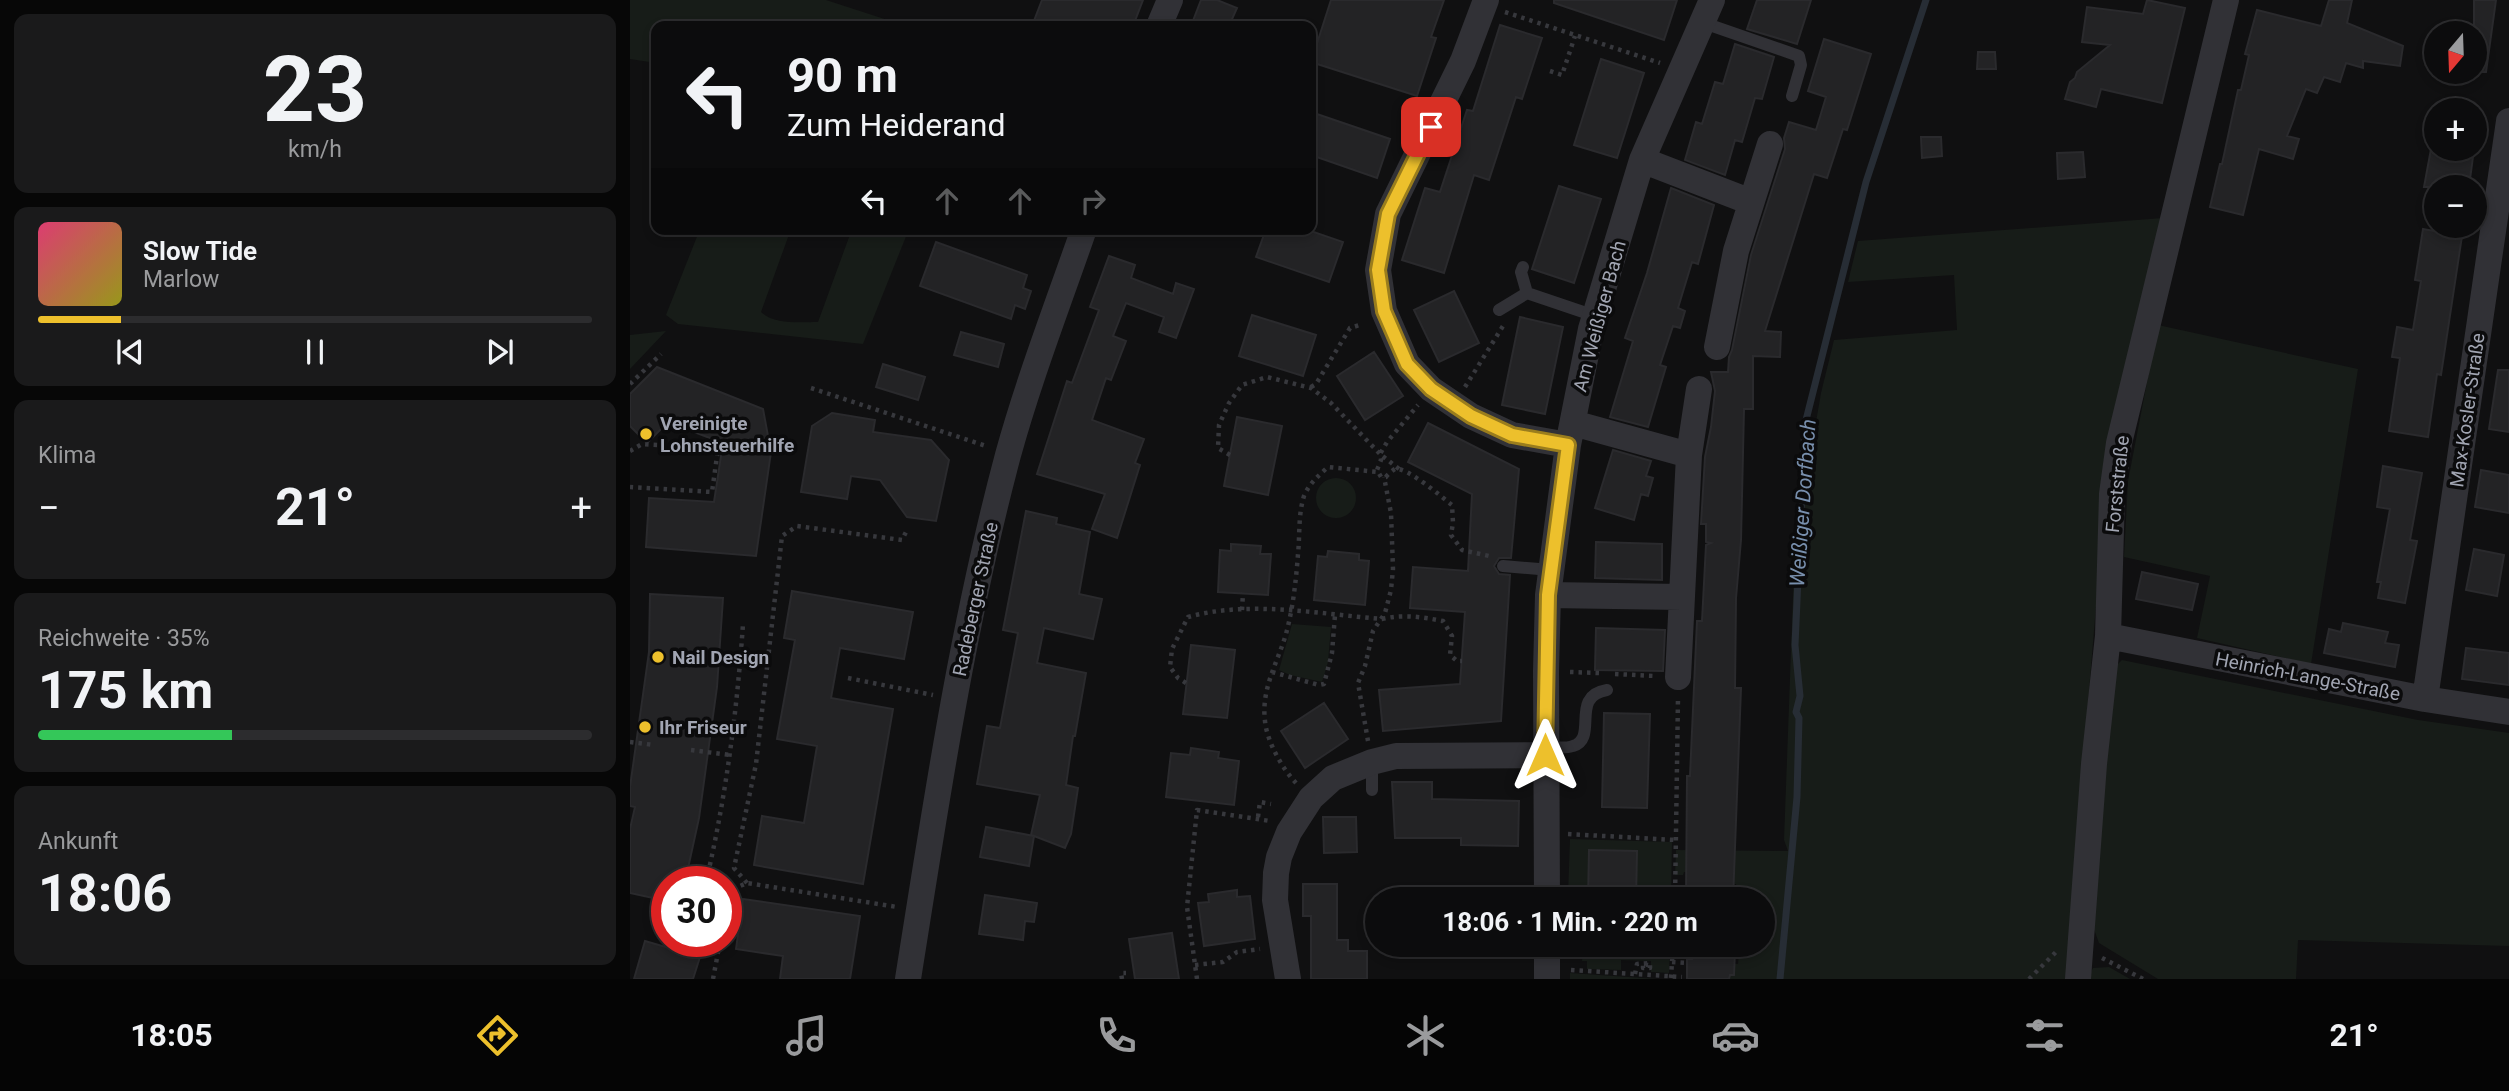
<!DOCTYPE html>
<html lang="de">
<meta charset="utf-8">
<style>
:root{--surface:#0c0c0d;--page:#1a1a1b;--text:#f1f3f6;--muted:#9a9b9d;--line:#2c2c2e;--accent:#edc02c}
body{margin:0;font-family:Roboto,sans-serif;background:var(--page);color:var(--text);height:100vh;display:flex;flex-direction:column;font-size:26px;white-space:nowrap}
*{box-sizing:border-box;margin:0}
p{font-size:23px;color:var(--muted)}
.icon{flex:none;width:38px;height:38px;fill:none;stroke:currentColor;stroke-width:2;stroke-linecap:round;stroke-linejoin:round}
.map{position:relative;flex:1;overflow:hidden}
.panel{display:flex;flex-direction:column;gap:14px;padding:14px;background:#070707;width:630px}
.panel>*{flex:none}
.guide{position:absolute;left:21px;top:21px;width:665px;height:214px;border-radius:14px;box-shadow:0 4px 10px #0003,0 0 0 2px var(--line);background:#0c0c0d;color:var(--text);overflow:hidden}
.needle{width:46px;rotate:199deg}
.fabs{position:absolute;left:1794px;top:21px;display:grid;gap:14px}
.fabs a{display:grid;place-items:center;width:63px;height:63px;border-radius:50%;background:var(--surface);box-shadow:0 4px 10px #0003,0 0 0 2px var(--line);font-size:35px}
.speed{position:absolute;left:21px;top:866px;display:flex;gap:14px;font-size:35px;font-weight:700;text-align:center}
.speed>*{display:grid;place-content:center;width:91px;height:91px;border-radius:50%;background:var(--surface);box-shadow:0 4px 10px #0003,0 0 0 2px var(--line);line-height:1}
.speed .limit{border:10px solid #d22;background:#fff;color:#111}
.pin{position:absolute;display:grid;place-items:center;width:60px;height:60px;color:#fff;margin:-30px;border-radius:14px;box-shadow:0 4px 10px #0006}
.me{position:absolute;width:77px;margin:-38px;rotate:0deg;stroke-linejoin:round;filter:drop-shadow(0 0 5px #0008)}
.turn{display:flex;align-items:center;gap:24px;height:147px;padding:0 21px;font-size:32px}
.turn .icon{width:91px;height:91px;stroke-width:2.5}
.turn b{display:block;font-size:49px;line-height:60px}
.lanes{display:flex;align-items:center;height:66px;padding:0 21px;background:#0003;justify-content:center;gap:35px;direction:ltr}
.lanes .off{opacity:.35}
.big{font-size:52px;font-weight:700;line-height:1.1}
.panel .card{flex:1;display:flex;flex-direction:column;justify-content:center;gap:10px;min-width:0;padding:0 24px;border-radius:14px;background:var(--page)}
.panel .dial{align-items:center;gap:0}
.dial b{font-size:91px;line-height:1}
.song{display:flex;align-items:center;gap:21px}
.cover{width:84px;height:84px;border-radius:10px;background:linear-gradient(135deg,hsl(340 70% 55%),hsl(60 70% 35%))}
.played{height:7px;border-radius:4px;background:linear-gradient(90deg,var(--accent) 15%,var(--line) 15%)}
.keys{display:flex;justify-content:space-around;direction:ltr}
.heat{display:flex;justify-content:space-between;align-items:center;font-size:38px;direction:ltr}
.charge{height:10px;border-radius:5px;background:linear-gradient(90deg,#34c759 35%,var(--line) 0)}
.trip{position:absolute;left:735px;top:887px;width:410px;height:70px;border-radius:35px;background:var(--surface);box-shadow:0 4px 10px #0003,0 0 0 2px var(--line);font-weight:700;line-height:70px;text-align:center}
.dock{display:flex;height:112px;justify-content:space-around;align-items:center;background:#050505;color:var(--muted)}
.dock .icon{width:49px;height:49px}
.dock .selected{color:var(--accent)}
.dock b{font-size:32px;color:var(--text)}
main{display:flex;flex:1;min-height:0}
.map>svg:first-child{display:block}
.green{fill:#171c18}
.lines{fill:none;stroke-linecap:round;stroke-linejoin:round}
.stream{stroke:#272d35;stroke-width:7}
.building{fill:#232325;stroke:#2a2a2d;stroke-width:2}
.path{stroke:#37383d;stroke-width:4.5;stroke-dasharray:3.5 5;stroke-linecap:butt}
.service{stroke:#313136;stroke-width:12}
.minor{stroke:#313136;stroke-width:26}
.route-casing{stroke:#9a7d1d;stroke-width:18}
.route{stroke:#edc02c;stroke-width:12}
.poi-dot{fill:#edc02c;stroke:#0b0b0c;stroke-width:2.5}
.labels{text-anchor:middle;stroke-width:7;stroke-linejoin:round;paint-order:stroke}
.street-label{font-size:19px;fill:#a1a5b2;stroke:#0b0b0c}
.poi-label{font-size:19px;font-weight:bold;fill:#a1a5b2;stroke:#0b0b0c;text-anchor:start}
.water-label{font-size:21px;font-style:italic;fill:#788fad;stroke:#0b0b0c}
</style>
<main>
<section class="panel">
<div class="card dial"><b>23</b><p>km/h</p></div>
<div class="card">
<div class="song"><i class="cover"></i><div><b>Slow Tide</b><p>Marlow</p></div></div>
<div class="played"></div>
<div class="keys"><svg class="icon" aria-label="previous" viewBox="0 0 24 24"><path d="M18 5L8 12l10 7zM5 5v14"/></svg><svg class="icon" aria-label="pause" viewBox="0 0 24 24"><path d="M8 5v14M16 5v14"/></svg><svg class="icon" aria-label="next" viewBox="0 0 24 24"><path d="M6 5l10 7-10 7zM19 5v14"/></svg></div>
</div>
<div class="card"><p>Klima</p>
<div class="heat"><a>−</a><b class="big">21°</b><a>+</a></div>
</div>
<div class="card"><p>Reichweite · 35%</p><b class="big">175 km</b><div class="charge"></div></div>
<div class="card"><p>Ankunft</p><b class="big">18:06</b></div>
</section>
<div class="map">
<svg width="1879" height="979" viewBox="0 0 1879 979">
<rect width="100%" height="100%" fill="#101011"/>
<path class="green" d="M 0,0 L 196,0 L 276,26 L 26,26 L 26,63 L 0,59 Z
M 1533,218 L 1476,485 L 1452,776 L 1440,979 L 1099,979 L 1100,975 L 1104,975 L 1105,964 L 1108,964 L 1109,951 L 1063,948 L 1062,959 L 1046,958 L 1047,945 L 1132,945 L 1132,900 L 1103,899 L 1103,897 L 1107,896 L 1106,884 L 1100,885 L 1057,872 L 1054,872 L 1053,875 L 1045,875 L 1046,850 L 1158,851 L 1154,840 L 1165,543 L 1191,393 L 1204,340 L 1327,330 L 1324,275 L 1218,282 L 1228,241 Z
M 70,229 L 161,229 L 131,312 C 145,325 171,322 188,322 L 222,229 L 279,229 L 233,344 L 48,324 L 36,315 Z
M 1528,325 L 1728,369 L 1681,664 L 1567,638 L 1580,576 L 1494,557 L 1498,481 Z
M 36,331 L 0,369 L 0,335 Z
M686 498a20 20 0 1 1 40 0a20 20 0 1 1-40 0Z
M 662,624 L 701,627 L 698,662 L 692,682 L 660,675 L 649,670 Z
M 1492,660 L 1788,720 L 1879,733 L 1879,946 L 1668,940 L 1666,979 L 1528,979 L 1469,943 L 1461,921 L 1484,668 Z
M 940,839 L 1042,842 L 1041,899 L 1006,899 L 1007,851 L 960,850 L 958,895 L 938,895 Z
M 953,945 L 1040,945 L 1039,973 L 1021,972 L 1021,961 L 991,960 L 991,970 L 957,969 L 957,961 L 952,961 Z
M 1479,967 L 1500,979 L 1457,979 L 1463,968 Z
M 940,973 L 1028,979 L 940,979 Z"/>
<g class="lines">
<path class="stream" d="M 1150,979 L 1167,797 L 1169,718 L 1166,712 L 1170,696 L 1165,645 L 1175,424 L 1236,182 L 1296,0"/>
</g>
<path class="building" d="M 412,0 L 513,0 L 503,26 L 402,26 Z
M 571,0 L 587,0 L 607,8 L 599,26 L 561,26 Z
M 701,0 L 814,0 L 801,37 L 806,38 L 787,96 L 681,62 Z
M 924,0 L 1047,0 L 1034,40 L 924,3 Z
M 1127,0 L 1181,0 L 1167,44 L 1117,29 Z
M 1517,0 L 1555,8 L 1532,103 L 1471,89 L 1466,107 L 1435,99 L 1440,82 L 1445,78 L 1447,72 L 1480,45 L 1452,42 L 1457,7 L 1513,14 Z
M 1699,0 L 1722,0 L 1717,23 L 1773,46 L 1770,66 L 1733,61 L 1733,68 L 1716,63 L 1710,82 L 1694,77 L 1687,93 L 1676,89 L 1657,136 L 1669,139 L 1663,159 L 1629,149 L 1613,215 L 1580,207 L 1590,164 L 1592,164 L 1608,90 L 1611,90 L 1619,55 L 1615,54 L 1627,10 L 1691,26 Z
M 1844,0 L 1866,0 L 1856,72 L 1844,72 Z
M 870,25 L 912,38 L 892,99 L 886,97 L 859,180 L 844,175 L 814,273 L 772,260 L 795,188 L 810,192 L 837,110 L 843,111 Z
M 1194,39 L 1241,54 L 1217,130 L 1213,129 L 1197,178 L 1184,174 L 1135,331 L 1151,332 L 1150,357 L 1123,356 L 1123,409 L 1114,409 L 1111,540 L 1106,598 L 1105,688 L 1111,688 L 1103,900 L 1056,900 L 1057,776 L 1060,776 L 1067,621 L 1072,621 L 1076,545 L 1081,543 L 1076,542 L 1076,524 L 1071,524 L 1075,457 L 1081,427 L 1085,391 L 1081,372 L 1098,372 L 1099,357 L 1102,350 L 1121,255 L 1155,149 L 1154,138 L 1159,122 L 1186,130 L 1196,97 L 1178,91 Z
M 1105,44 L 1144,57 L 1132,99 L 1125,98 L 1112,142 L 1105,140 L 1095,175 L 1055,160 L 1066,122 L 1072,124 L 1085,82 L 1093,84 Z
M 1348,52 L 1365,52 L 1366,69 L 1347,69 Z
M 971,59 L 1014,73 L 987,158 L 944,145 Z
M 681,112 L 760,139 L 747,178 L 681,155 Z
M 1291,137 L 1311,137 L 1312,156 L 1292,158 Z
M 1801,149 L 1844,149 L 1839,187 L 1794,187 Z
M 1453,152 L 1455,177 L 1428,179 L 1427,153 Z
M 929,186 L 971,199 L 944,283 L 902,269 Z
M 1041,188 L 1084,205 L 1068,264 L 1062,262 L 1048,308 L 1055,311 L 1050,328 L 1043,326 L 1030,365 L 1036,367 L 1018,427 L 980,417 L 1003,341 L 995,338 L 1017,273 Z
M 636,229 L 675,229 L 713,242 L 699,282 L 626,257 Z
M 1793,229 L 1832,236 L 1811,375 L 1807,374 L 1798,437 L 1759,431 L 1770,358 L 1762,357 L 1767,327 L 1783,330 L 1791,281 L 1785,280 Z
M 306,242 L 397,275 L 393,288 L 401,291 L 395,309 L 385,305 L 381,319 L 290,286 Z
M 479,256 L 505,265 L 501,278 L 543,294 L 546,283 L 564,289 L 546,338 L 529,332 L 534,317 L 496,303 L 483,336 L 496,341 L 481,380 L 476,378 L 462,420 L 514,439 L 505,463 L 510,465 L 487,538 L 462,529 L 475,494 L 407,474 L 437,381 L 442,383 L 469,310 L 460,307 Z
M 824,291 L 849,343 L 809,362 L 784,310 Z
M 622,315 L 686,335 L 673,376 L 609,356 Z
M 890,317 L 933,327 L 915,414 L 872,405 Z
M 331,332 L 374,344 L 368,367 L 324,355 Z
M 744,352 L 773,396 L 735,420 L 707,376 Z
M 253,364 L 295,377 L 288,400 L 246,387 Z
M 27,367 L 133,409 L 141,452 L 126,556 L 16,547 L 19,498 L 84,502 L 93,443 L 38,422 L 17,443 L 0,426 L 0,394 Z
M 1868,370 L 1879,370 L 1879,432 L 1859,429 Z
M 202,413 L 245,420 L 243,432 L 301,440 L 319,460 L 306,521 L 277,517 L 250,480 L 221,476 L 217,499 L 171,492 L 182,426 Z
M 607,417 L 652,426 L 638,495 L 594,486 Z
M 798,423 L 889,469 L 881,558 L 869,558 L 864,566 L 869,574 L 880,575 L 871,721 L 753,731 L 749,690 L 830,684 L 835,612 L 780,608 L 783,567 L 838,571 L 842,494 L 778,462 Z
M 983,450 L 1021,461 L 1016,476 L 1023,478 L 1018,496 L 1011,494 L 1004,520 L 965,508 Z
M 1753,466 L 1792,473 L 1780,540 L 1787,541 L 1775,603 L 1748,598 L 1751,582 L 1747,582 L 1760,509 L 1747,507 Z
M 1851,470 L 1879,475 L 1879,513 L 1845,507 Z
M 396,511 L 427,518 L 426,524 L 460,532 L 449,594 L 472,599 L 463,639 L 414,628 L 407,663 L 456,673 L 445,736 L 443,736 L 436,785 L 448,788 L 441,834 L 435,848 L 404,836 L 399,866 L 350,857 L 356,827 L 404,836 L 401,835 L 410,795 L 347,784 L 357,726 L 370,728 L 388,633 L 373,630 Z
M 966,542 L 1032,544 L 1032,580 L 965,578 Z
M 601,544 L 631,546 L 630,554 L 641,554 L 638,595 L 588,592 L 590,550 L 601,551 Z
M 1844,549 L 1874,555 L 1867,596 L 1836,590 Z
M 698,551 L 729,554 L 729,560 L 739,561 L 735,605 L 684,600 L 688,556 L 697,557 Z
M 1512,572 L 1568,584 L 1562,610 L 1506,599 Z
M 162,591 L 283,612 L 274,659 L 210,648 L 201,698 L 263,709 L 233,884 L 124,865 L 132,816 L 174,823 L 187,746 L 147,739 L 165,640 L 154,638 Z
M 20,594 L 93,598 L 87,687 L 69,818 L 55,882 L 37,882 L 37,901 L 0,893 L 0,829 L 5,807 L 0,806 L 0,787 L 19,652 Z
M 1713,623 L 1758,632 L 1755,643 L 1769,645 L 1765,667 L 1694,653 L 1699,629 L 1711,632 Z
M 966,628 L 1035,630 L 1033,671 L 965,670 Z
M 561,645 L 605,650 L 597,718 L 553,714 Z
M 1836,648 L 1879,653 L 1879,685 L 1832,679 Z
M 694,703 L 718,739 L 675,768 L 651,731 Z
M 974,713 L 1020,714 L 1017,808 L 972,807 Z
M 561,748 L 589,752 L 588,758 L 609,761 L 604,805 L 536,797 L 541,753 L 560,755 Z
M 762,782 L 802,782 L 802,799 L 889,801 L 888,846 L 831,845 L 831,838 L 765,838 Z
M 693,817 L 726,817 L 727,852 L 694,853 Z
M 959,850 L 1007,851 L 1006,900 L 958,900 Z
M 673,884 L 707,884 L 707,940 L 718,940 L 718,951 L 737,951 L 737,979 L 681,979 L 681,916 L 673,916 Z
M 607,890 L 607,897 L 620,896 L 625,939 L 574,946 L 568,903 L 579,902 L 578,894 Z
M 355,895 L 407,903 L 404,922 L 395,921 L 393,940 L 349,934 Z
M 113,899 L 230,916 L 220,979 L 150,979 L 153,956 L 106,949 Z
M 542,933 L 549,979 L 505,979 L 499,939 Z
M 15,941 L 70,957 L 63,979 L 4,979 Z
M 1063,948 L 1105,951 L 1104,975 L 1100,975 L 1099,979 L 1057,979 L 1057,959 L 1062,959 Z"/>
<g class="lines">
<path class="path" d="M 875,12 L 1030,63
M 920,71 L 932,75 L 945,36
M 0,384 L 31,354
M 681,387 L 686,384 L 720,328 L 733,324
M 835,387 L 873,326
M 181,388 L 356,446
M 0,451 L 12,444 L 88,449 L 82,492 L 0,487
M 600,455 L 588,448 L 589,425 L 599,403 L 612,385 L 637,377 L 681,388 L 701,403 L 750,454 L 751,460 L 747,470 L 751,477 L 756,477 C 757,475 763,470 765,469 C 776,466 813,498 822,505 L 823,523 L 821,535 L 832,550 L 859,556
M 769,469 L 750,454 L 757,442 L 788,405
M 612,610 L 613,593
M 642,672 L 689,685 L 694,684 L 702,653 L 705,615
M 940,672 L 969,673
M 985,674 L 1025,676
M 218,678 L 303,695
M 556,683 L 548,678 L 540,667 L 542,649 L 558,617 C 620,600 689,614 752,619 C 773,614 792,617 813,621 L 822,636 L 820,655 L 827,661 L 832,661
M 738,741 L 728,683 L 735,666 L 743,631 L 755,613 L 761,590 L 763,569 L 761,513 L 754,477
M 0,742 L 24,745
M 61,750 L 100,755
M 666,783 C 652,768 637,742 635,721 C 631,689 647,664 656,634 C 663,608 666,581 668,554 C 670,535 668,515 674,496 C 679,484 688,476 698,467 L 748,472
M 628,817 L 630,802 L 641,804
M 938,834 L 1046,840
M 76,882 C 96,797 107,711 113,624
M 117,883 L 104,868 L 126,764 L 152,536 L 167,526 L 272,540 L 277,530
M 1045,897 L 1056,898
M 1045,900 L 1048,697
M 96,913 L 101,890 L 117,883 L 267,907
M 1472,958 L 1513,979
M 1042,962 L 1057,963
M 565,965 L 593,962 L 607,952 L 630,949
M 941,970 L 1052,977
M 1005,974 L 1007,964 L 1020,963 L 1020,968 L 1013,968 L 1013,964 L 1018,965
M 1041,978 L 1043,945
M 83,979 L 90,942
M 492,979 L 491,973 L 496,973
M 567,979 L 557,907 L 567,810 L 640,821
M 1399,979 L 1426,952"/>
<path class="service" d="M 1071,22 L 1169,56 L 1171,65 L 1162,96
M 893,267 L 891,272 L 897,293 L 965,316
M 869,310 L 897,293
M 873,566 L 921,570
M 915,747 C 924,747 935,749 943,746 C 969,738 939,696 977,690
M 742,762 L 742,790"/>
<path class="minor" d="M 856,0 L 833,61 L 758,214 L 748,270 L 754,311 L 777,364 L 801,389 L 841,416 L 882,435 L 938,445
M 529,26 L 540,0
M 1012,160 L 1121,202
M 1087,347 L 1106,251 L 1140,144
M 943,423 L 1059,455
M 918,595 L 1052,597
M 1478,636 L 1795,699 L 1879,712
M 1048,677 L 1059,455 L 1069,389
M 1795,699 L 1879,121
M 917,900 L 916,671 L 918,595 L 938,445 L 961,329 L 1012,160 L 1082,0
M 917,945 L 917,979
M 278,979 C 306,803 332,627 378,455 C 399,379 428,304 454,229
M 658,979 L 645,900 L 646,873 L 649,857 L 659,832 L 681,798 L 703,778 L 742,762 L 766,756 L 915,755
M 1448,979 L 1464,764 L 1478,636 L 1482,494 L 1489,443 L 1596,0"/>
</g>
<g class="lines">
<defs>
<path id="route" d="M 801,127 L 758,214 L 748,270 L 754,311 L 777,364 L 801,389 L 841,416 L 882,435 L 938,445 L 918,595 L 915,755"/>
</defs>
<use href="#route" class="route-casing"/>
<use href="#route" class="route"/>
</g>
<g class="poi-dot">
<circle cx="16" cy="434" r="7"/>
<circle cx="28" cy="657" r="7"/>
<circle cx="15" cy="727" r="7"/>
</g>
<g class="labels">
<g class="street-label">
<text transform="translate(969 316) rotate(-75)" y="7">Am Weißiger Bach</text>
<text transform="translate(1837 410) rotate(-82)" y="7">Max-Kosler-Straße</text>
<text transform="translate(1487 484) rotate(-84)" y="7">Forststraße</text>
<text transform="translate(345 599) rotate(-78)" y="7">Radeberger Straße</text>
<text transform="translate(1678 676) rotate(11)" y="7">Heinrich-Lange-Straße</text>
</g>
<g class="poi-label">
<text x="30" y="430">Vereinigte<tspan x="30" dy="22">Lohnsteuerhilfe</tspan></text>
<text x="42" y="664">Nail Design</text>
<text x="29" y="734">Ihr Friseur</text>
</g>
<g class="water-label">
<text transform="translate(1173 503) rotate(-86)" y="7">Weißiger Dorfbach</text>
</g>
</g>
</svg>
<div class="fabs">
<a><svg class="needle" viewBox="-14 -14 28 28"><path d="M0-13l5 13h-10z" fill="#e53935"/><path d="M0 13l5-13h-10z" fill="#9a9b9d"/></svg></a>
<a>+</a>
<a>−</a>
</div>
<div class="speed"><div class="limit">30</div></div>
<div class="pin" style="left:801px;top:127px;background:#d93025"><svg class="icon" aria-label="arrive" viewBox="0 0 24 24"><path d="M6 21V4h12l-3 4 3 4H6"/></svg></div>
<svg class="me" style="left:915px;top:755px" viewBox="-20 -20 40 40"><path d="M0-17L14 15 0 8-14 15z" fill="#edc02c" stroke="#fff" stroke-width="4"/></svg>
<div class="trip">18:06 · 1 Min. · 220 m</div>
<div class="guide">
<div class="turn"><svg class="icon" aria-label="left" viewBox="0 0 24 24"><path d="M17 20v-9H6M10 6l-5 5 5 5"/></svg><div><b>90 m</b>Zum Heiderand</div></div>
<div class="lanes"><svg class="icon" aria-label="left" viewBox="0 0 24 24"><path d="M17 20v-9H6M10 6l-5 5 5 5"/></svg><svg class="icon off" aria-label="ahead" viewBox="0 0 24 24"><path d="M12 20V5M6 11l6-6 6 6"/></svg><svg class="icon off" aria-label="ahead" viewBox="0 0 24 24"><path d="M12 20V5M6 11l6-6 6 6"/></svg><svg class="icon off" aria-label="right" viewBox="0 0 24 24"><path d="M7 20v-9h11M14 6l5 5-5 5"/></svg></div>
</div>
</div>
</main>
<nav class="dock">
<b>18:05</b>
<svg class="icon selected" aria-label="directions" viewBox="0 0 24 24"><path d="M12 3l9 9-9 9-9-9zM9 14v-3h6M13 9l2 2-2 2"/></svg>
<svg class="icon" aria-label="music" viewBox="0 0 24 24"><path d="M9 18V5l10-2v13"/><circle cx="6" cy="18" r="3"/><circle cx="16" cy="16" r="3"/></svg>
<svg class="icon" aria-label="phone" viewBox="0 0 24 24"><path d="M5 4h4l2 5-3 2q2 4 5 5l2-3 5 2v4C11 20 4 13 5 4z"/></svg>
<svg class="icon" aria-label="climate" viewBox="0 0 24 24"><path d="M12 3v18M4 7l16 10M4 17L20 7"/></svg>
<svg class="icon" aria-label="car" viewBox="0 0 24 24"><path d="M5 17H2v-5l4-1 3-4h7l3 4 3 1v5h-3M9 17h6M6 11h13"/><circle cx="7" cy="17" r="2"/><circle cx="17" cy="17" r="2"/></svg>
<svg class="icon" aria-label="filters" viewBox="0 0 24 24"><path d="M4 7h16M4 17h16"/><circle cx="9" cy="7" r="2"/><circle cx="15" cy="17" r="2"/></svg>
<b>21°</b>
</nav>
